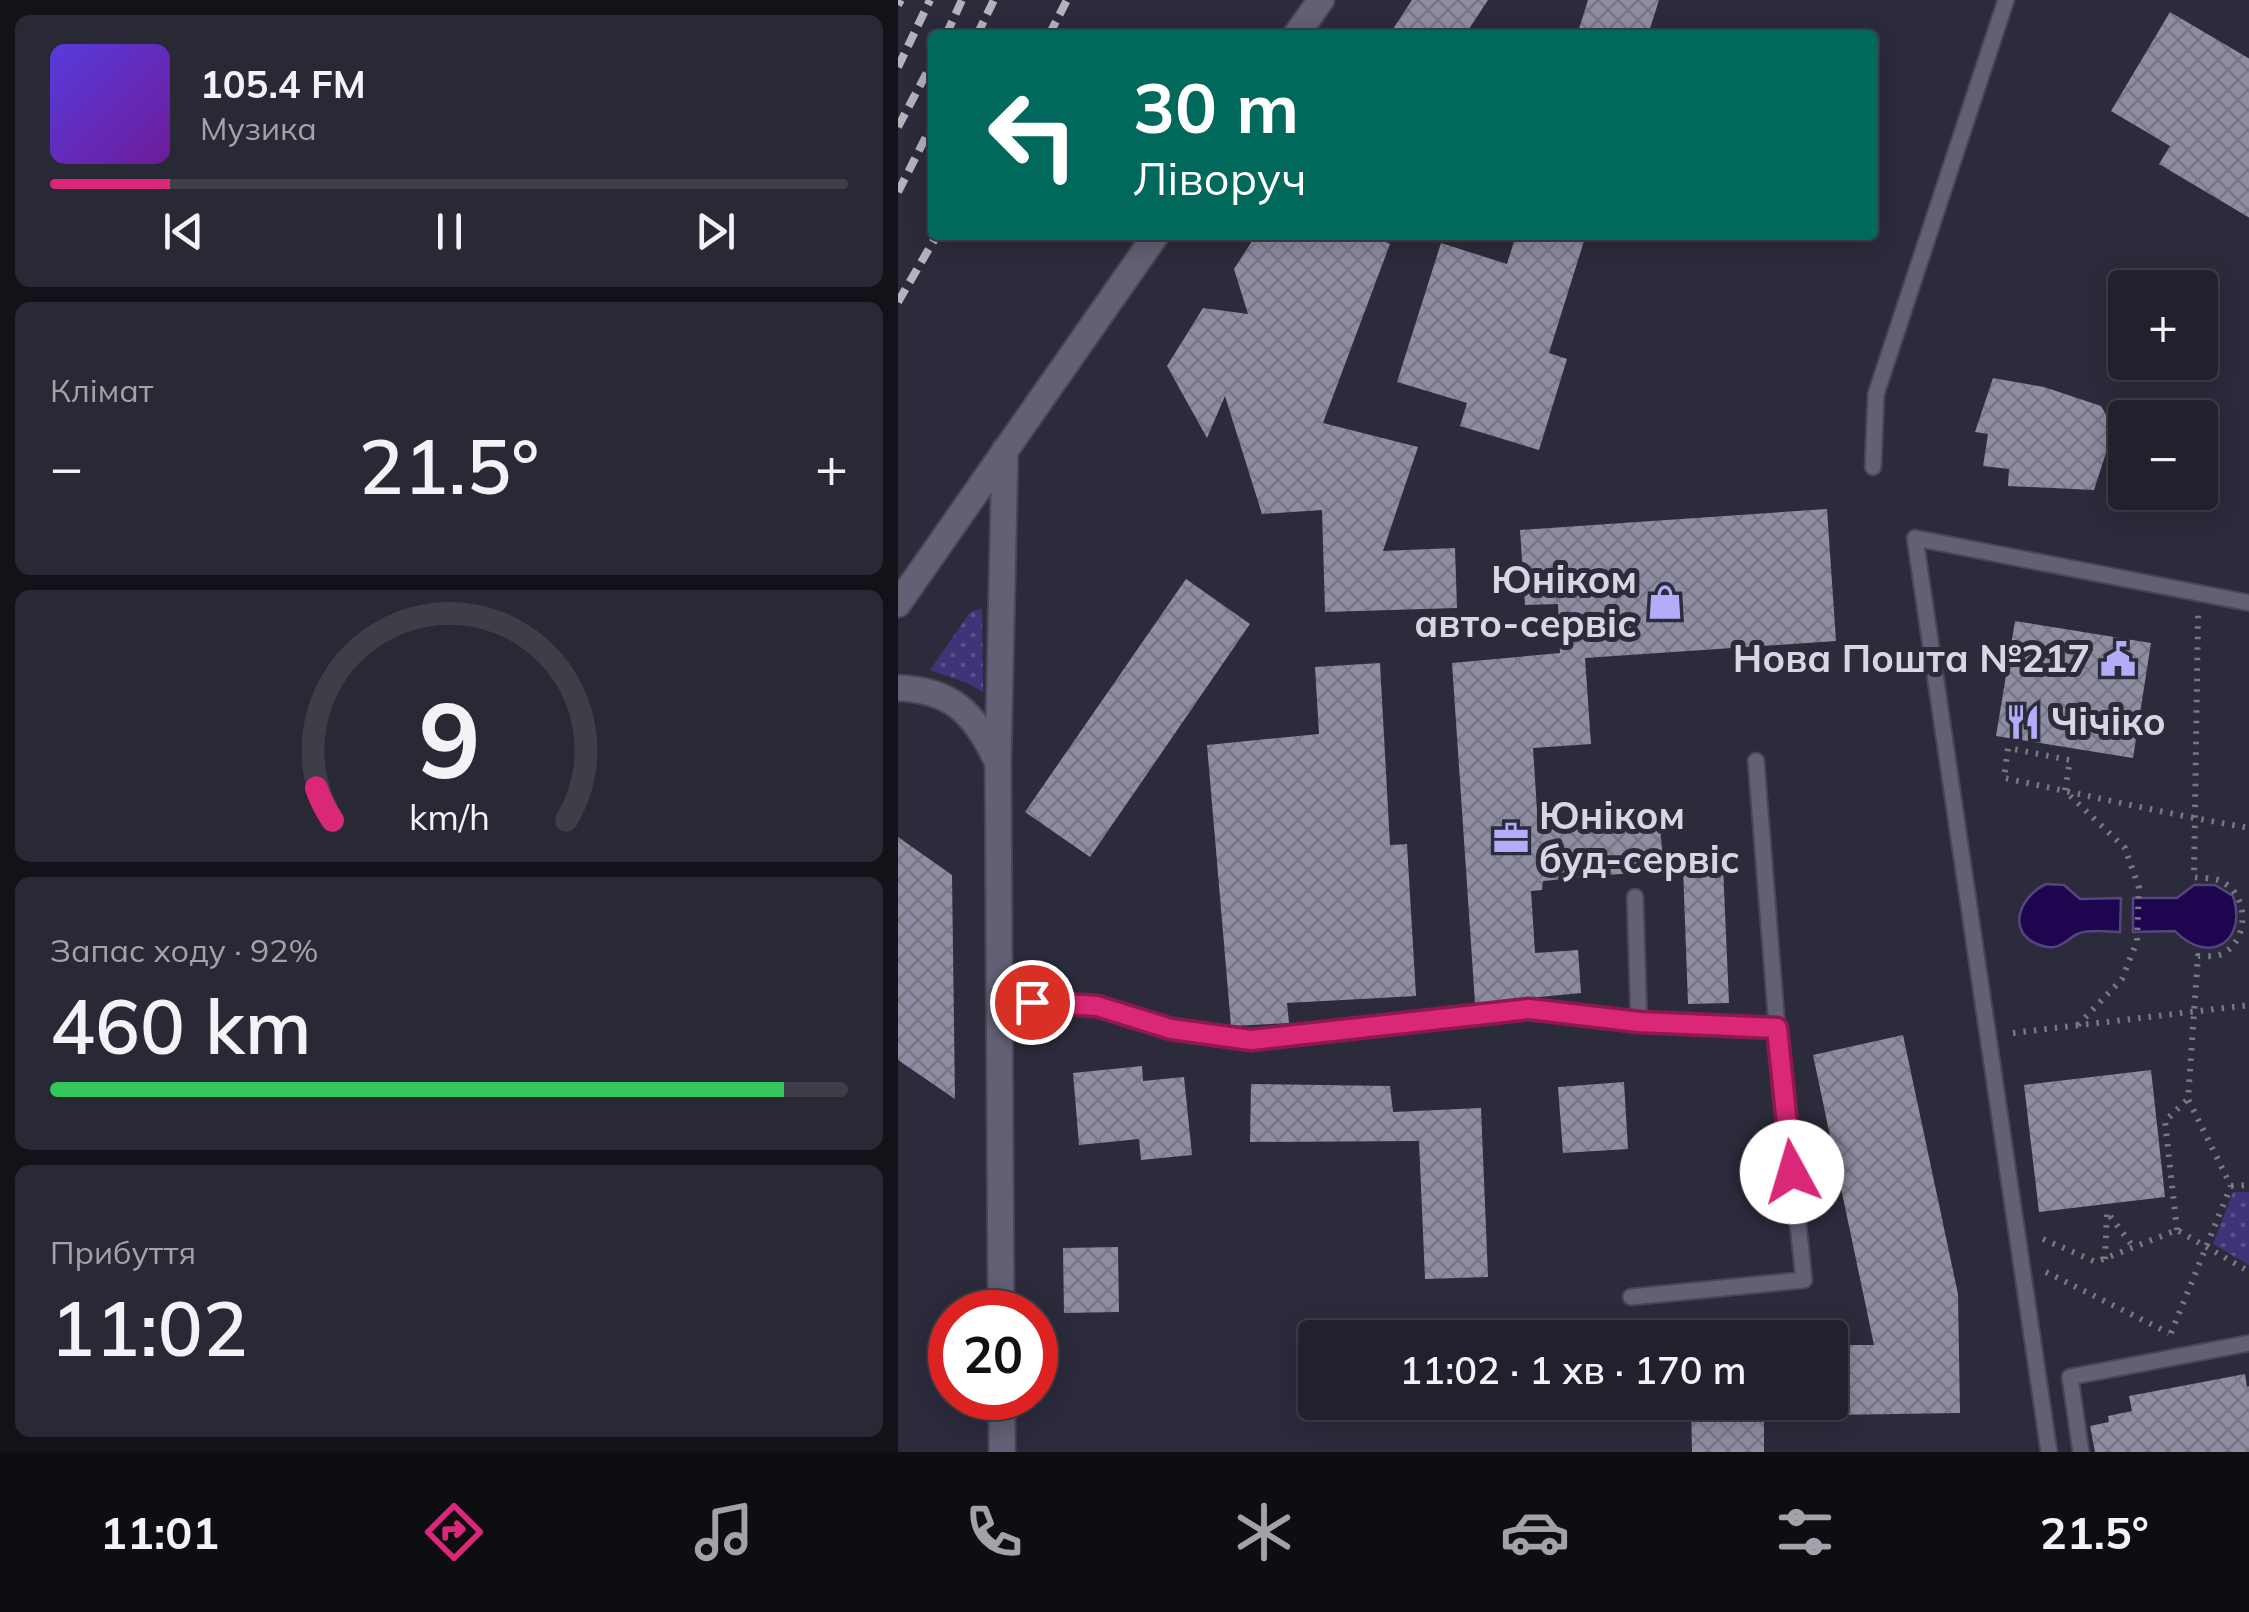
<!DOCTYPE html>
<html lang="uk">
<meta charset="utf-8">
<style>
:root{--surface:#21202d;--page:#292835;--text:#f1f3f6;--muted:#a2a3aa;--line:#3e3e49;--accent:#db2777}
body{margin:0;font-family:Mulish,sans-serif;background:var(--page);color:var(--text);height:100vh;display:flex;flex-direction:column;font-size:38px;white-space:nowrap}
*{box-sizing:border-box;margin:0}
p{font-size:32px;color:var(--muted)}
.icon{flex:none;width:55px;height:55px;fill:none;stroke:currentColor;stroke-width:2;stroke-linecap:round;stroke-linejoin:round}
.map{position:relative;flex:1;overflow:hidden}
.side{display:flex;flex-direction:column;gap:15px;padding:15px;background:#121219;width:898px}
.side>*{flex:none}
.top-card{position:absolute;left:30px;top:30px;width:950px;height:210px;border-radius:10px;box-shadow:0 5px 25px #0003,0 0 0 2px var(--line);background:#00695c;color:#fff;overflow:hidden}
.tools{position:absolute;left:1210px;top:270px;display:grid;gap:20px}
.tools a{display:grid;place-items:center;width:110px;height:110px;border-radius:10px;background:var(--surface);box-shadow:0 5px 25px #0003,0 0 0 2px var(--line);font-size:50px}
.speed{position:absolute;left:30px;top:1290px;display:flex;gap:20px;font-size:50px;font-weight:700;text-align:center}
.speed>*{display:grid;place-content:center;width:130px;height:130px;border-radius:50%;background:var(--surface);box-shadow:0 5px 25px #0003,0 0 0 2px var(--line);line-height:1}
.speed .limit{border:15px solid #d22;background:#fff;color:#111}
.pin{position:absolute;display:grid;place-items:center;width:85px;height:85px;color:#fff;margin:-42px;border:5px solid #fff;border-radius:50%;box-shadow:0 2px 10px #0007}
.me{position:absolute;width:110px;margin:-55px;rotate:354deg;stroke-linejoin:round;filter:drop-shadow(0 0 8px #0008)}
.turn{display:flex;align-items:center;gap:35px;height:210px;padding:0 40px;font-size:45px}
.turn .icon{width:130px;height:130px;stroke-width:2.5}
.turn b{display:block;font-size:70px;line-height:85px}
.big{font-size:75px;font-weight:600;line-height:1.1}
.side .card{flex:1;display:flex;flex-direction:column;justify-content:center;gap:15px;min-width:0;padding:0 35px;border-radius:15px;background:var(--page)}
.side .dial{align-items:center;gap:0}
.dial svg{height:260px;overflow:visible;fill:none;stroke:var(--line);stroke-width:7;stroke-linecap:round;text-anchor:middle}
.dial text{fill:var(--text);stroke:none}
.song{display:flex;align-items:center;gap:30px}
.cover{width:120px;height:120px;border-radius:15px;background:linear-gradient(135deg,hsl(250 70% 55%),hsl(280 70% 35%))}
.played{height:10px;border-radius:5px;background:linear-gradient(90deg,var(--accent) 15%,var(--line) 15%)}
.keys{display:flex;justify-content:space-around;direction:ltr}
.heat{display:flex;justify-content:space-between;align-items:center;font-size:55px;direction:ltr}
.charge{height:15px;border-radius:8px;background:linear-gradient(90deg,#34c759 92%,var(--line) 0)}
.trip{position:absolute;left:400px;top:1320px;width:550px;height:100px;border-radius:10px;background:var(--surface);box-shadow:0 5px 25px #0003,0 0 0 2px var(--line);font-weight:600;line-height:100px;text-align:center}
.menu{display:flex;height:160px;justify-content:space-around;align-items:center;background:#0d0d12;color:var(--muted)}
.menu .icon{width:70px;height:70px}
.menu .on{color:var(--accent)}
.menu b{font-size:45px;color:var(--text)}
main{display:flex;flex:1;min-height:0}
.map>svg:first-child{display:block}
.grass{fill:url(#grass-dots)}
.water{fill:#1d064f;stroke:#55457b;stroke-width:2.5}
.building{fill:url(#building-cross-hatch)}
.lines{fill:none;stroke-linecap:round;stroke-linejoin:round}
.lane-casing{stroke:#474654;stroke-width:19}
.street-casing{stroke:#474654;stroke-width:29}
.secondary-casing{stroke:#474654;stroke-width:29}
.path{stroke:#777785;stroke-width:6;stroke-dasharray:2.5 8;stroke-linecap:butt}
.lane{stroke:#616074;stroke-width:15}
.street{stroke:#616074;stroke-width:25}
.secondary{stroke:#616074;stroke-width:25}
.rail{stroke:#b3b3bf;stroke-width:8;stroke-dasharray:15 8;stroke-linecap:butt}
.route-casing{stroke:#8e194d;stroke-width:25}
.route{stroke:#db2777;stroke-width:18}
.labels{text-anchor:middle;stroke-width:10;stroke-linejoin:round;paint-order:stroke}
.poi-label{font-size:38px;font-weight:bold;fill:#d7d7e2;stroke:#2c2b3c;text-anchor:end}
</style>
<main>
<section class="side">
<div class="card">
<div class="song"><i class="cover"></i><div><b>105.4 FM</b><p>Музика</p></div></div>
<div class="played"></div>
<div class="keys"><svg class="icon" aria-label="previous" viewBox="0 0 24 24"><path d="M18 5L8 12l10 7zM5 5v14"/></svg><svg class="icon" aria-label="pause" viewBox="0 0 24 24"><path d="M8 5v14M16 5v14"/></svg><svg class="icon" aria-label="next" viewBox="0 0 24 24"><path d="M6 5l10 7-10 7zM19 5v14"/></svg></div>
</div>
<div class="card"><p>Клімат</p>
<div class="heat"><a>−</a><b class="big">21.5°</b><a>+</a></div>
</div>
<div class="card dial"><svg viewBox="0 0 100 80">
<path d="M14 69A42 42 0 1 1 86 69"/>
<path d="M14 69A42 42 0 0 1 9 59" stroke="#db2777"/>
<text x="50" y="56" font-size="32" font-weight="700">9</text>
<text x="50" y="72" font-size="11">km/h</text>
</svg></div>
<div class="card"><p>Запас ходу · 92%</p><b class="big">460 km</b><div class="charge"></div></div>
<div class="card"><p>Прибуття</p><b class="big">11:02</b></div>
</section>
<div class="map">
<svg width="1352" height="1452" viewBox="0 0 1352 1452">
<defs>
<pattern id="grass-dots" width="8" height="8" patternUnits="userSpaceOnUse" patternTransform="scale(2.5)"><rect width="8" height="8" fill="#403478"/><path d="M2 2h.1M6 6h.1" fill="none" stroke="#5b518b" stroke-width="1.8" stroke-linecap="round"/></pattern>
<pattern id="building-cross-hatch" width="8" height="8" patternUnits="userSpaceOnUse" patternTransform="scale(2.5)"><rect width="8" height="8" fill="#8e8da2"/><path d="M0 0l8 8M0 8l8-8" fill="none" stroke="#777686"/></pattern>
</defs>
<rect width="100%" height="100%" fill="#2c2b3c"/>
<path class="grass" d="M 84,609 L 85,692 L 69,683 L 32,670 L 73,611 Z
M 1335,1192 L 1351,1192 L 1351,1265 L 1315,1244 Z"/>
<path class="water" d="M 1148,884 L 1166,885 L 1182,899 L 1223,898 L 1222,932 C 1211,932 1193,929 1182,933 C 1167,938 1163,954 1139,944 C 1108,931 1122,896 1148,884 Z
M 1296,885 L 1317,885 L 1335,896 C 1350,942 1311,966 1277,931 L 1235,932 L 1235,898 L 1279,898 Z"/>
<path class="building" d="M 514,0 L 590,0 L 567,35 L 491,35 Z
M 690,0 L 761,0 L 750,35 L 679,35 Z
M 1272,12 L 1352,59 L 1352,218 L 1261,164 L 1272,146 L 1213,111 Z
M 358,235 L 472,235 L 492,244 L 425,423 L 520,447 L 485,551 L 557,548 L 559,608 L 427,612 L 424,510 L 364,514 L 327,396 L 309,438 L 269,366 L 305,308 L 350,314 L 336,269 Z
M 618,235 L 666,235 L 686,241 L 651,353 L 669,359 L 641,450 L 562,426 L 569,403 L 499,382 L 543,243 L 609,264 Z
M 1095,378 L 1146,387 L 1203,406 L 1216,428 L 1196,490 L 1110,486 L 1111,469 L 1085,466 L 1090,434 L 1077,432 Z
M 929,509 L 938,641 L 687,658 L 693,744 L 635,748 L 640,826 L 761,816 L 766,870 L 645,881 L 644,890 L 633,891 L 637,953 L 680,950 L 683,993 L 577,1003 L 554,663 L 662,653 L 660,604 L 627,605 L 622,530 Z
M 288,579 L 352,624 L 192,857 L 127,812 Z
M 1117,621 L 1253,643 L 1235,758 L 1098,736 Z
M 482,663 L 492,845 L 509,844 L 518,996 L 389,1003 L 391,1023 L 333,1026 L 309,745 L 421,734 L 417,667 Z
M 0,837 L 54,875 L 57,1099 L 0,1060 Z
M 825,866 L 831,1003 L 790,1004 L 785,868 Z
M 1005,1035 L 1060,1294 L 1062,1413 L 932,1415 L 932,1345 L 976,1345 L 915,1055 Z
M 244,1066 L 245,1081 L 286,1077 L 294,1155 L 243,1160 L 241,1139 L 181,1145 L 175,1073 Z
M 1253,1070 L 1267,1197 L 1141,1212 L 1126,1085 Z
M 726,1082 L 730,1149 L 665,1153 L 660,1087 Z
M 353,1084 L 492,1086 L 495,1112 L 583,1108 L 590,1277 L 527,1279 L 521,1141 L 352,1142 Z
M 220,1247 L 221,1312 L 166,1313 L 165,1248 Z
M 1347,1374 L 1349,1387 L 1352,1386 L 1352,1452 L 1197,1452 L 1192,1426 L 1211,1422 L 1210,1416 L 1234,1411 L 1231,1396 Z
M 793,1402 L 866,1402 L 866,1452 L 794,1452 Z"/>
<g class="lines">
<defs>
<path id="lane" d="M 975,467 L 978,394 L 1108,0
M 737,897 L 741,1022
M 102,1000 L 199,1006 L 273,1029 L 353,1040 L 631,1009 L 741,1022 L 879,1027
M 733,1297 L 906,1280 L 879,1027 L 858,761
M 1151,1452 L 1017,538 L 1352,603
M 1183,1452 L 1172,1377 L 1352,1343"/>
<path id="street" d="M 0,688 C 54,690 76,713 98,759
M 103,1312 L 100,761 L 107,450
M 104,1398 L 104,1452"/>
<path id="secondary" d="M 398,35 L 423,0
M 0,604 L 258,235"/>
</defs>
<use href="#lane" class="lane-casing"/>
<use href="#street" class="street-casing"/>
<use href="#secondary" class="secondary-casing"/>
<path class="path" d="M 1180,1025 L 1224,979 L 1239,941 L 1241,888 L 1227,848 L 1167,791 L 1172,760 L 1110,748 L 1106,778 C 1187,795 1269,814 1352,828
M 1115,1033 L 1352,1005
M 1333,1186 L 1352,1185
M 1279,1230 L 1267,1121 L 1290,1099
M 1145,1239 L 1198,1262 L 1279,1230 L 1352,1272
M 1207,1259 L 1209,1212 L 1236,1248
M 1148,1272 L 1271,1333
M 1273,1333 L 1333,1186 L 1290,1099 L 1300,956 C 1307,956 1317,957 1324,954 C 1352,940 1352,892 1320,880 C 1313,878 1303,878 1296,877 L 1300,615"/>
<use href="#lane" class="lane"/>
<use href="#street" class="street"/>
<use href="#secondary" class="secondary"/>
<path class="rail" d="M 0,5 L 3,0
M 48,35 L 64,0
M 79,35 L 96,0
M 151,35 L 169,0
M 0,67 L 32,0
M 0,127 L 35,61
M 0,192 L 35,123
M 0,302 L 39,235"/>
</g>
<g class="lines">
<defs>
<path id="route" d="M 134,1002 L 199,1006 L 273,1029 L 353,1040 L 631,1009 L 741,1022 L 879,1028 L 894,1172"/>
</defs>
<use href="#route" class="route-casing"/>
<use href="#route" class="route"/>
</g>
<defs>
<symbol id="shop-bare" viewBox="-9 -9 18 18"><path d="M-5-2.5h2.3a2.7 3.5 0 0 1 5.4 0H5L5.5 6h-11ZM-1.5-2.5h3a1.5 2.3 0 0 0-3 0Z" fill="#b3adf9" stroke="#2c2b3c" stroke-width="2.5" paint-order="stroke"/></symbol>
<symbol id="civic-bare" viewBox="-9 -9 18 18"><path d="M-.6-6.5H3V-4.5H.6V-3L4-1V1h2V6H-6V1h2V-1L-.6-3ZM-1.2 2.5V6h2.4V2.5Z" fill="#b3adf9" stroke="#2c2b3c" stroke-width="2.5" paint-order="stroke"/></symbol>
<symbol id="restaurant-bare" viewBox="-9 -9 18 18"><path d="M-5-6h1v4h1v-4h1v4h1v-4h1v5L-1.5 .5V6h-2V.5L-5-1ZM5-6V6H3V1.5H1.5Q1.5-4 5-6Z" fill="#b3adf9" stroke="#2c2b3c" stroke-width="2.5" paint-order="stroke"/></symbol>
<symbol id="office-bare" viewBox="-9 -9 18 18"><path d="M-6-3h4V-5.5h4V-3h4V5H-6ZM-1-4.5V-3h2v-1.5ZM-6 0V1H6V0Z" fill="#b3adf9" stroke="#2c2b3c" stroke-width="2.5" paint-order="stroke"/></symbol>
</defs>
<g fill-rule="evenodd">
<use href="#shop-bare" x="742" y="577" width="50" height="50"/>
<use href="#civic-bare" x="1195" y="634" width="50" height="50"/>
<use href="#restaurant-bare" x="1100" y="697" width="50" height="50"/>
<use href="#office-bare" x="588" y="813" width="50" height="50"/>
</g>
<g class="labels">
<g class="poi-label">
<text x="739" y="593">Юніком<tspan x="739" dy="44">авто-сервіс</tspan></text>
<text x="1192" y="672">Нова Пошта №217</text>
<text x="1153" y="735" text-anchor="start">Чічіко</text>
<text x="641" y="829" text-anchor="start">Юніком<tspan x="641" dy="44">буд-сервіс</tspan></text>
</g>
</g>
</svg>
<div class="tools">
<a>+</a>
<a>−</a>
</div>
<div class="speed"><div class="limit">20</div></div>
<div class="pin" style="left:134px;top:1002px;background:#d93025"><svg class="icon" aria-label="arrive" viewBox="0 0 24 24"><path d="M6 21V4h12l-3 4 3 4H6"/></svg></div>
<svg class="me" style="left:894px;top:1172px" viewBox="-20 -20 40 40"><circle r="19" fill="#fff"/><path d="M0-13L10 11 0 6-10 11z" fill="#db2777"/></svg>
<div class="trip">11:02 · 1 хв · 170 m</div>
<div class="top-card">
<div class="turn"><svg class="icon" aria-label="left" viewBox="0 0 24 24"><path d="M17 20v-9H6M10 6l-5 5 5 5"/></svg><div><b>30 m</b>Ліворуч</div></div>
</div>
</div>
</main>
<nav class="menu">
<b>11:01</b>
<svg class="icon on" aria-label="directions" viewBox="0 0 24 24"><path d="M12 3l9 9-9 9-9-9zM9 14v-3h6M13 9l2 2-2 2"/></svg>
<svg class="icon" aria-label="music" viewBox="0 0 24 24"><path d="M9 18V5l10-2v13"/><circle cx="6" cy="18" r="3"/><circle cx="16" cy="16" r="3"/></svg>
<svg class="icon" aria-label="phone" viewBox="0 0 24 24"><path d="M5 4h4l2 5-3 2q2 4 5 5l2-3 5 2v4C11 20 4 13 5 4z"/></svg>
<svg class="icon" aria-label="climate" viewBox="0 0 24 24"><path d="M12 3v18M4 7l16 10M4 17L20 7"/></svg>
<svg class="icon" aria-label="car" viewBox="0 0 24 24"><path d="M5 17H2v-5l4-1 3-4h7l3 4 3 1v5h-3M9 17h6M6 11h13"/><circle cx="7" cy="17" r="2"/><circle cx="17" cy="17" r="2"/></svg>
<svg class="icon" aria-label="filters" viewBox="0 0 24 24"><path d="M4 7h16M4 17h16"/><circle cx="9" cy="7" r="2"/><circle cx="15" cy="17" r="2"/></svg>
<b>21.5°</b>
</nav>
